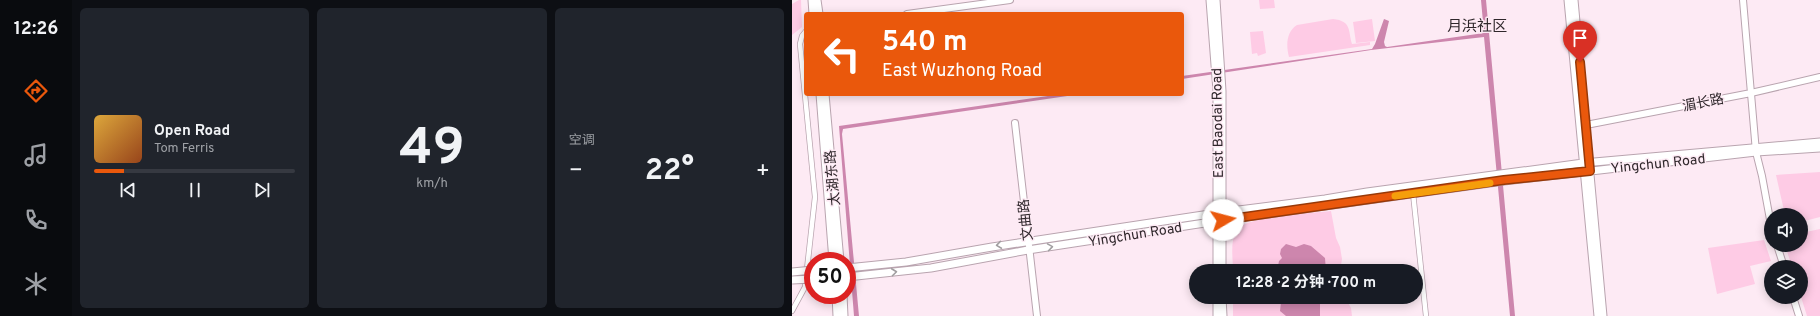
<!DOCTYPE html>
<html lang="zh">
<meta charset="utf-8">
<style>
:root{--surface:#171b24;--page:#20242c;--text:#f1f3f6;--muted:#9ea1a6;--line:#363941;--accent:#ea580c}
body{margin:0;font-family:Overpass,"Noto Sans SC",sans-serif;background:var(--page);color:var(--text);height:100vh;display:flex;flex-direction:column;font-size:15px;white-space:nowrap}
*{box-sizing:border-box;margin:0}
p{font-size:13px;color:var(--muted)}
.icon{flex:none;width:22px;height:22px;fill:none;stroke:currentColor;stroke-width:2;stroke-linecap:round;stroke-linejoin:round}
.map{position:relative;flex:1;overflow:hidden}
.side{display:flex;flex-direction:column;gap:8px;padding:8px;background:#0d0f14;width:720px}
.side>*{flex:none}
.guide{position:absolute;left:12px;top:12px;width:380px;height:84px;border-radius:4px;box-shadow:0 2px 10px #0003;background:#ea580c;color:#fff;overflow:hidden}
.buttons{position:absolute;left:972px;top:208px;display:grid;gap:8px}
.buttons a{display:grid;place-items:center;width:44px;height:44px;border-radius:50%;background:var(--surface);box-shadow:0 2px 10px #0003;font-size:20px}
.speed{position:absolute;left:12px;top:252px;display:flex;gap:8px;font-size:20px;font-weight:700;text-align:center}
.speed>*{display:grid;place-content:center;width:52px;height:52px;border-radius:50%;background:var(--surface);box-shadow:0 2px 10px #0003;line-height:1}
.speed .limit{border:6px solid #d22;background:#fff;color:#111}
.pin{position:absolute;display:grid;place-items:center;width:34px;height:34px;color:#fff;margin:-41px -17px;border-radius:50% 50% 50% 0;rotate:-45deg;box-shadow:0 0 4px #0007}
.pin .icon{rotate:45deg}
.me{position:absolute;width:44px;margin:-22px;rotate:82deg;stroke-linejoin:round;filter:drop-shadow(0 0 3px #0008)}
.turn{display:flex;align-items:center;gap:14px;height:84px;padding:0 12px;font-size:18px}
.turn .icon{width:52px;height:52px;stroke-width:2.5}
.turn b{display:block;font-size:28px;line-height:34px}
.big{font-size:30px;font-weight:700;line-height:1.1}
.side .card{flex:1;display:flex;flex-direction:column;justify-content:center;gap:6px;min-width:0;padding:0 14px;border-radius:6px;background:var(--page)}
.side .dial{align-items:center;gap:0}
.dial b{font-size:52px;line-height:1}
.song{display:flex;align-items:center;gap:12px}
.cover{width:48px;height:48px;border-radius:6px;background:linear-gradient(135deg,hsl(40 70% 55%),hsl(20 70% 35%))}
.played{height:4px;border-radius:2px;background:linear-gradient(90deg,var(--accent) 15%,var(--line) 15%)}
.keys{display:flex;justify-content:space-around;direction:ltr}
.heat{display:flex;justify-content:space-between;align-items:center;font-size:22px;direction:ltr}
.side .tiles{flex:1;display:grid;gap:8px;grid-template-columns:repeat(3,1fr)}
.trip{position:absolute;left:397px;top:264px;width:234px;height:40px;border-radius:20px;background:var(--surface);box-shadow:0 2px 10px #0003;font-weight:700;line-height:40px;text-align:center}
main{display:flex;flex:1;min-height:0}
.tabs{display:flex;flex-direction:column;width:72px;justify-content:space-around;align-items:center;background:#090b0e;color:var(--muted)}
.tabs .icon{width:28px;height:28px}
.tabs .current{color:var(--accent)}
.tabs b{font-size:18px;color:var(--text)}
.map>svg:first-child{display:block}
.green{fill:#fecbe5}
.water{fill:#cd86ad}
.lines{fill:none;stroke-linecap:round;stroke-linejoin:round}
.minor-casing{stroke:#b9a4af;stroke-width:6}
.tertiary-casing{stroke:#b9a4af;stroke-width:8}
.secondary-casing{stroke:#b9a4af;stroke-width:9}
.primary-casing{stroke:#b9a4af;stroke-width:9}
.minor{stroke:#fff;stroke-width:4.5}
.tertiary{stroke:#fff;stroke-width:6}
.secondary{stroke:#fff;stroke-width:7}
.primary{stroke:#fff;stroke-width:7}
.secondary-bridge-casing{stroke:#b9a4af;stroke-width:9;stroke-linecap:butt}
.secondary-bridge{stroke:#fff;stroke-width:7}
.oneway{stroke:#a19ea0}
.route-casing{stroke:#983908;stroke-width:10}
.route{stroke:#ea580c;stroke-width:7}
.slow{stroke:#f59e0b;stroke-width:7}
.labels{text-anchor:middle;stroke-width:3;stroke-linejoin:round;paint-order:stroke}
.street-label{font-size:14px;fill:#2f272b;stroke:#fdeaf4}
.neighbourhood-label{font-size:15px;fill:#2f272b;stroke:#fdeaf4}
</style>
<main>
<nav class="tabs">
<b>12:26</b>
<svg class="icon current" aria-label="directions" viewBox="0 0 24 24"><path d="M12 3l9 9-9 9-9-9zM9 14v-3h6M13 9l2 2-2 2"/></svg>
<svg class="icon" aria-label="music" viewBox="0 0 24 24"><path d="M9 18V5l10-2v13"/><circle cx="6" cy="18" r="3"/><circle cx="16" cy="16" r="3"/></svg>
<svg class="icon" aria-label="phone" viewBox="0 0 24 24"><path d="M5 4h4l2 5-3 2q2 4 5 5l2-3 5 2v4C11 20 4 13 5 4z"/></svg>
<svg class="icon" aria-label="climate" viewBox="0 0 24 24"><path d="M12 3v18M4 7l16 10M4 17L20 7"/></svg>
</nav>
<section class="side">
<div class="tiles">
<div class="card">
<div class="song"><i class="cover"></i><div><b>Open Road</b><p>Tom Ferris</p></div></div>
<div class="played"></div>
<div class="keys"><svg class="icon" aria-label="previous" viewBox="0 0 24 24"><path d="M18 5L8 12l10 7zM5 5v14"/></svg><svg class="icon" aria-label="pause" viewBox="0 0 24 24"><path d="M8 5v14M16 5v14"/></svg><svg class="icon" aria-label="next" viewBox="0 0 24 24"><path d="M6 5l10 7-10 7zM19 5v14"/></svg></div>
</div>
<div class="card dial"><b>49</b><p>km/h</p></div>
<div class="card"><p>空调</p>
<div class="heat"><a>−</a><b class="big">22°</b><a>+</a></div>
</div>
</div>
</section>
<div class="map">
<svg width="1028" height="316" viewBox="0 0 1028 316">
<rect width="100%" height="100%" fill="#fdeaf4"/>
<path class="green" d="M 7,0 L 9,0 L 10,27 L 0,35 L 0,4 Z
M 467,0 L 482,0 L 483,8 L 468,9 Z
M 541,19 C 560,21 556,31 560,44 L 578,42 L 578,45 L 497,57 C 494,46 494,32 505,25 Z
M 580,19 L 583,41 L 564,43 L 561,22 Z
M 471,31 L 474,53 L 466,56 L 465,53 L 460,54 L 458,32 Z
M 1028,172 L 1028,217 L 1009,222 L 1009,215 L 993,215 L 984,175 Z
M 539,211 L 544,238 L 548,247 L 550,259 L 548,271 L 441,271 C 441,259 438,242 444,231 C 450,216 521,213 539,211 Z
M 1028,229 L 1028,316 L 1015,316 L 1009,297 L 1009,267 L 1000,267 L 993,245 L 1009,245 L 1009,233 Z
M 972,240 L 979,261 L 958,266 L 963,284 L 925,294 L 916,248 Z
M 441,297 L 553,297 L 559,308 L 560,316 L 441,316 Z"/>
<path class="water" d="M 689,0 L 694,0 L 723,316 L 718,316 L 692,37 L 579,50 L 390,79 L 390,76 L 580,49 L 583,44 L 592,19 L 597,21 L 592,42 L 593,46 L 595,47 L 692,33 Z
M 270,94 L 289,94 L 51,129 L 50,134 L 67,316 L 62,316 L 47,126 Z
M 494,244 L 504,247 L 512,244 L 519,246 L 533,258 L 534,271 L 468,271 L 470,268 L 470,264 L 474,264 L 477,268 L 486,266 L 487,261 L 490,258 L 488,254 L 489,249 Z
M 486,297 L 528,297 L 528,316 L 494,316 L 488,311 L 489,302 Z"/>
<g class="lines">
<defs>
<path id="minor" d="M 621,193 L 634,316
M 0,311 L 13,287 L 23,197 L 8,44 L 10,36 L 14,31"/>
<path id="tertiary" d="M 951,0 L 964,152 L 970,176 L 979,225
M 115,14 L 218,0
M 223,123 L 245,316
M 794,125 L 959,93 L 1028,77
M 985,245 L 992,267
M 1001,297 L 1007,316"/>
<path id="secondary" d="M 418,0 L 425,91 L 425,271
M 424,0 L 430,91 L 430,271
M 776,0 L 806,316
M 782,0 L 811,316
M 55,268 L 114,262 L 200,247 L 431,212 L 533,199 L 575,192 L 791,163 L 1028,142
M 55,277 L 139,268 L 236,250 L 426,221 L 712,181 L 964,152 L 1028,148
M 425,297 L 425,316
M 430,297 L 431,316"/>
<path id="primary" d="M 20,0 L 21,14
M 25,0 L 27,14
M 28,94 L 41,261
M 33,94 L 48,261
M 44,295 L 45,316
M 51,295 L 52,316"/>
</defs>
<use href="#minor" class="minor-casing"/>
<use href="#tertiary" class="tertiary-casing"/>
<use href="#secondary" class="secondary-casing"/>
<use href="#primary" class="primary-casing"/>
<use href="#minor" class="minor"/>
<use href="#tertiary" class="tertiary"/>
<use href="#secondary" class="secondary"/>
<use href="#primary" class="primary"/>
<defs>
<path id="secondary-bridge" d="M 0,272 L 21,270
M 0,280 L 21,279"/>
</defs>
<use href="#secondary-bridge" class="secondary-bridge-casing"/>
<use href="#secondary-bridge" class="secondary-bridge"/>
</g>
<defs><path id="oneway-chevron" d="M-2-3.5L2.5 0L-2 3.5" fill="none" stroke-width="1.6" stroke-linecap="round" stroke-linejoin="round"/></defs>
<g class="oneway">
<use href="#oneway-chevron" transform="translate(207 245) rotate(172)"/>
<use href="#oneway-chevron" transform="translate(258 247) rotate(-9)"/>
<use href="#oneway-chevron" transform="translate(102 272) rotate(-7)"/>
</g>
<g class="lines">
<defs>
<path id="route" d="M 431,220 L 712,180 L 798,171 L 788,62"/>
</defs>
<use href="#route" class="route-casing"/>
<use href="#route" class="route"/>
<path class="slow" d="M 603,196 L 698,183"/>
</g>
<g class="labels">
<g class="street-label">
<text transform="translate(911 102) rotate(-11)" y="5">湄长路</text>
<text transform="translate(425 123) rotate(-91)" y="5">East Baodai Road</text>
<text transform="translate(866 163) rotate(-6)" y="5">Yingchun Road</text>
<text transform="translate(40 178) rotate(-95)" y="5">太湖东路</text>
<text transform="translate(233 220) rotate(-96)" y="5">文曲路</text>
<text transform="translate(343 234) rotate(-9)" y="5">Yingchun Road</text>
</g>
<g class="neighbourhood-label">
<text x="685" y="31">月浜社区</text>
</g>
</g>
</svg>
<div class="buttons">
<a><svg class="icon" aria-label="sound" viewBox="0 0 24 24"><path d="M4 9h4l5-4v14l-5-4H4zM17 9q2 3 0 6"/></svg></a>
<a><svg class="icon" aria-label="layers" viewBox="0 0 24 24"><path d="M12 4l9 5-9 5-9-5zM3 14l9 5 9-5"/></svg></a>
</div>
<div class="speed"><div class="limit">50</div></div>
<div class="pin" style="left:788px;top:62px;background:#d93025"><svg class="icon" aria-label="arrive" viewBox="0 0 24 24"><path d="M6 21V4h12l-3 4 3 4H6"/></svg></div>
<svg class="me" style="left:431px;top:220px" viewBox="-20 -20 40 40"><circle r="19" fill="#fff"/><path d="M0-13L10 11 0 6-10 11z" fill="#ea580c"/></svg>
<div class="trip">12:28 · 2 分钟 · 700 m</div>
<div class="guide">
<div class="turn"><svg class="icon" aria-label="left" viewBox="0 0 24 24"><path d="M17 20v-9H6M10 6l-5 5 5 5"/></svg><div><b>540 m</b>East Wuzhong Road</div></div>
</div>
</div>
</main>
